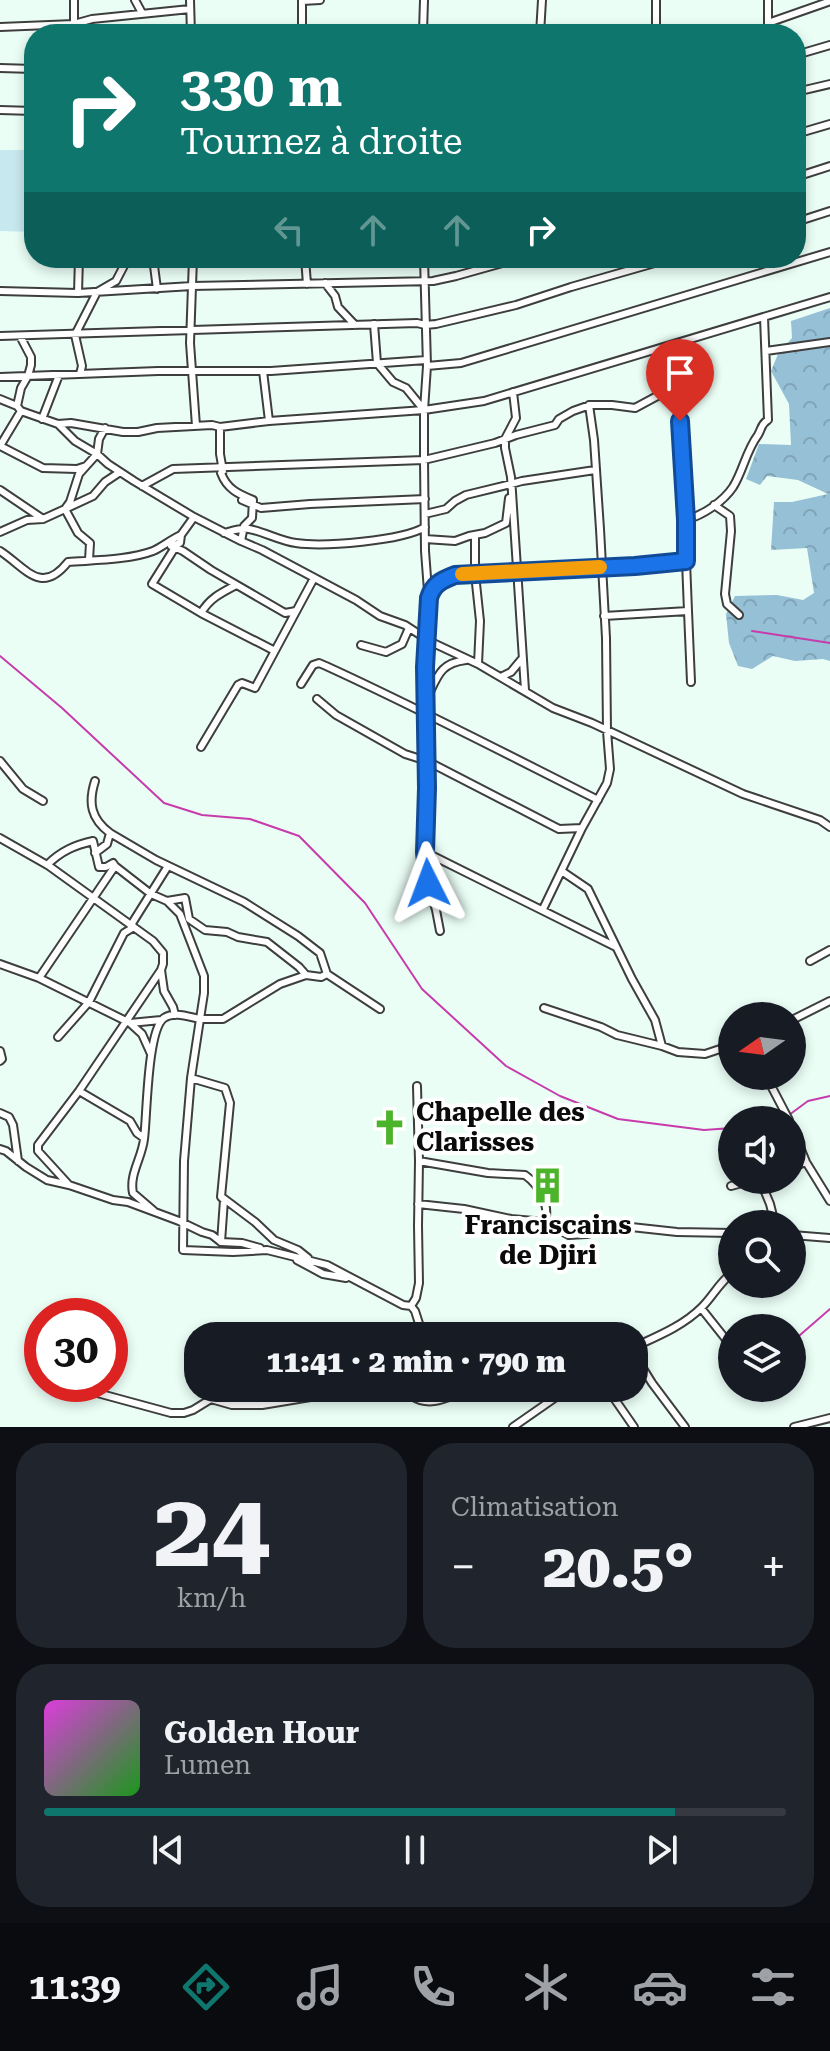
<!DOCTYPE html>
<html lang="fr">
<meta charset="utf-8">
<style>
:root{--surface:#171b24;--page:#20242c;--text:#f1f3f6;--muted:#9ea1a6;--line:#363941;--accent:#0f766e}
body{margin:0;font-family:"Roboto Serif",serif;background:var(--page);color:var(--text);height:100vh;display:flex;flex-direction:column;font-size:30px;white-space:nowrap}
*{box-sizing:border-box;margin:0}
p{font-size:26px;color:var(--muted)}
.icon{flex:none;width:44px;height:44px;fill:none;stroke:currentColor;stroke-width:2;stroke-linecap:round;stroke-linejoin:round}
.map{position:relative;height:1427px;overflow:hidden}
.side{display:flex;flex-direction:column;gap:16px;padding:16px;background:#0d0f14;flex:1}
.side>*{flex:none}
.banner{position:absolute;left:24px;top:24px;width:782px;height:244px;border-radius:32px;box-shadow:0 4px 12px #0003;background:#0f766e;color:#fff;overflow:hidden}
.needle{width:52px;rotate:256deg}
.tools{position:absolute;left:718px;top:1002px;display:grid;gap:16px}
.tools a{display:grid;place-items:center;width:88px;height:88px;border-radius:50%;background:var(--surface);box-shadow:0 4px 12px #0003;font-size:40px}
.speed{position:absolute;left:24px;top:1298px;display:flex;gap:16px;font-size:40px;font-weight:700;text-align:center}
.speed>*{display:grid;place-content:center;width:104px;height:104px;border-radius:50%;background:var(--surface);box-shadow:0 4px 12px #0003;line-height:1}
.speed .limit{border:12px solid #d22;background:#fff;color:#111}
.pin{position:absolute;display:grid;place-items:center;width:68px;height:68px;color:#fff;margin:-82px -34px;border-radius:50% 50% 50% 0;rotate:-45deg;box-shadow:0 0 8px #0007}
.pin .icon{rotate:45deg}
.me{position:absolute;width:88px;margin:-44px;rotate:357deg;stroke-linejoin:round;filter:drop-shadow(0 0 6px #0008)}
.turn{display:flex;align-items:center;gap:28px;height:168px;padding:0 24px;font-size:36px}
.turn .icon{width:104px;height:104px;stroke-width:2.5}
.turn b{display:block;font-size:56px;line-height:68px}
.lanes{display:flex;align-items:center;height:76px;padding:0 24px;background:#0003;justify-content:center;gap:40px;direction:ltr}
.lanes .off{opacity:.35}
.big{font-size:60px;font-weight:800;line-height:1.1}
.side .widget{flex:1;display:flex;flex-direction:column;justify-content:center;gap:12px;min-width:0;padding:0 28px;border-radius:32px;background:var(--page)}
.side .dial{align-items:center;gap:0}
.dial b{font-size:104px;line-height:1}
.song{display:flex;align-items:center;gap:24px}
.cover{width:96px;height:96px;border-radius:12px;background:linear-gradient(135deg,hsl(300 70% 55%),hsl(120 70% 35%))}
.played{height:8px;border-radius:4px;background:linear-gradient(90deg,var(--accent) 85%,var(--line) 85%)}
.keys{display:flex;justify-content:space-around;direction:ltr}
.heat{display:flex;justify-content:space-between;align-items:center;font-size:44px;direction:ltr}
.side .tiles{flex:1;display:grid;gap:16px;grid-template-columns:1fr 1fr}
.widget:last-child{grid-column:span 2}
.trip{position:absolute;left:184px;top:1322px;width:464px;height:80px;border-radius:32px;background:var(--surface);box-shadow:0 4px 12px #0003;font-weight:800;line-height:80px;text-align:center}
.dock{display:flex;height:128px;justify-content:space-around;align-items:center;background:#090b0e;color:var(--muted)}
.dock .icon{width:56px;height:56px}
.dock .on{color:var(--accent)}
.dock b{font-size:36px;color:var(--text)}
.map>svg:first-child{display:block}
.forest{fill:url(#forest-crowns)}
.pitch{fill:#c7e8ee}
.lines{fill:none;stroke-linecap:round;stroke-linejoin:round}
.stream{stroke:#c73bab;stroke-width:2}
.minor-casing{stroke:#3e3e3e;stroke-width:10}
.minor{stroke:#fff;stroke-width:6}
.route-casing{stroke:#114b97;stroke-width:20}
.route{stroke:#1a73e8;stroke-width:14}
.slow{stroke:#f59e0b;stroke-width:14}
.labels{text-anchor:middle;stroke-width:8;stroke-linejoin:round;paint-order:stroke}
.poi-label{font-size:26px;font-weight:bold;fill:#0b0b0b;stroke:#fff;text-anchor:start}
</style>
<div class="map">
<svg width="830" height="1427" viewBox="0 0 830 1427">
<defs>
<pattern id="forest-crowns" width="20" height="18" patternUnits="userSpaceOnUse" patternTransform="scale(2)"><rect width="20" height="18" fill="#96c0d6"/><path d="M2 6a3 3 0 1 1 6 0M12 15a3 3 0 1 1 6 0" fill="none" stroke="#80a4b6"/></pattern>
</defs>
<rect width="100%" height="100%" fill="#eafef6"/>
<path class="forest" d="M 830,308 L 830,661 L 823,659 L 795,661 L 773,656 L 752,669 L 738,666 L 729,643 L 726,614 L 735,596 L 777,595 L 803,600 L 814,593 L 807,548 L 771,550 L 774,502 L 792,502 L 828,494 L 798,480 L 767,476 L 760,485 L 746,479 L 759,444 L 791,445 L 789,404 L 771,371 L 778,354 L 792,338 L 791,321 Z"/>
<path class="pitch" d="M 0,150 L 34,150 L 34,232 L 0,231 Z"/>
<g class="lines">
<path class="stream" d="M 752,631 L 830,643
M 0,656 L 62,708 L 164,803 L 202,815 L 250,819 L 299,836 L 365,903 L 422,989 L 506,1066 L 560,1096 L 618,1119 L 704,1130 L 732,1128
M 789,1115 L 808,1101 L 830,1096
M 792,1342 L 830,1309"/>
<defs>
<path id="minor" d="M 135,0 L 142,13
M 190,0 L 191,34
M 656,0 L 656,34
M 768,0 L 768,26
M 302,1 L 320,0
M 768,23 L 828,2
M 0,27 L 74,24 L 92,19 L 190,9
M 423,32 L 485,34
M 423,32 L 424,0
M 74,34 L 74,0
M 302,34 L 302,0
M 540,34 L 542,0
M 708,34 L 768,32
M 796,55 L 830,45
M 0,68 L 34,69
M 796,92 L 830,84
M 0,110 L 34,111
M 796,134 L 830,124
M 796,177 L 830,166
M 796,222 L 830,211
M 153,258 L 157,289
M 193,258 L 190,343 L 196,426
M 305,258 L 307,284
M 424,258 L 427,366 L 424,410 L 424,460 L 425,551 L 429,604 L 425,667 L 427,788 L 425,852 L 428,883 L 436,910 L 440,931
M 325,283 L 335,296 L 338,307 L 355,325
M 0,291 L 78,293 L 192,286 L 433,281 L 456,276 L 520,258
M 78,293 L 79,258
M 374,324 L 377,363 L 393,382 L 406,388 L 424,410
M 0,336 L 417,323 L 425,325 L 436,324 L 516,305 L 571,287 L 672,258
M 681,342 L 683,372 L 680,421 L 686,520
M 766,351 L 830,342
M 427,366 L 461,363 L 830,252
M 263,371 L 269,421
M 80,374 L 82,366 L 75,335 L 97,292 L 116,281 L 128,258
M 0,377 L 158,371 L 271,371 L 426,360
M 513,392 L 516,418 L 505,439 L 505,448 L 511,477 L 525,690
M 0,399 L 17,406 L 21,411 L 58,424 L 71,423 L 123,432 L 138,432 L 157,428 L 212,425 L 220,427 L 269,421 L 424,410 L 484,401 L 830,297
M 17,406 L 21,388 L 28,376 L 31,365 L 31,357 L 20,336
M 42,419 L 59,375
M 58,424 L 75,441 L 97,454 L 108,464 L 134,481 L 194,517 L 241,541 L 262,550 L 356,600 L 380,616 L 405,625 L 431,642 L 478,664 L 553,708 L 592,723 L 743,794 L 820,820 L 830,827
M 220,427 L 220,454 L 223,471 L 221,473 C 227,489 238,494 253,500 L 252,518 L 244,526 L 241,541
M 0,446 L 43,468 L 77,469 L 86,466
M 0,446 L 21,411
M 142,486 L 173,469 L 424,460 L 495,443 L 516,435 L 555,425 L 559,419 L 573,411 L 590,405 L 612,405 L 635,408 L 661,394 L 683,389
M 511,487 L 511,484 L 522,481 L 595,470
M 0,490 L 43,519
M 242,500 L 261,508 L 310,504 L 425,499
M 714,505 L 730,516 L 731,531 L 725,594 L 727,604 L 739,615
M 425,514 L 446,509 L 455,501 L 466,495 L 511,484
M 194,517 L 181,535 L 180,543 L 171,546 L 174,549 L 152,584 L 201,613 L 273,650
M 0,532 L 27,520 L 43,519 L 65,509 L 70,502 L 79,474 L 97,454 L 99,439 L 105,428
M 224,533 C 232,531 240,528 249,529 C 265,532 280,541 296,543 C 323,547 402,541 425,527
M 475,535 L 475,574 L 480,621 L 478,664
M 425,539 L 455,541 L 469,536 L 485,533 L 506,523 L 509,498
M 171,546 L 183,551 L 211,570 L 285,613 L 296,611
M 0,551 C 26,568 41,596 68,562 C 94,560 129,560 153,551 C 162,547 170,540 181,535
M 89,560 L 90,543 L 78,533 L 65,509 L 93,496 L 105,482 L 120,472
M 430,594 L 437,583 L 455,575 L 635,566 L 686,561 L 686,520 C 703,515 723,502 733,487 C 743,471 746,451 758,435 C 762,428 761,424 768,420 L 764,317
M 688,611 L 691,682
M 201,613 C 210,598 221,593 236,585
M 604,616 L 688,611 L 686,561
M 361,645 L 386,652 L 402,644 L 409,628
M 501,677 L 511,672 L 521,660
M 301,684 L 313,665 L 319,663 L 326,666 C 418,708 508,755 598,800
M 428,696 C 438,675 441,663 466,660
M 317,699 L 336,715 L 405,754 L 427,761 L 559,829 L 582,828
M 201,747 L 238,685 L 242,683 L 255,688 L 314,578
M 0,761 L 23,789 L 43,801
M 110,833 L 156,860 L 244,902 L 298,936 L 320,953 L 327,974
M 0,838 L 49,866 L 153,941 L 163,953 L 163,964 L 161,970 L 79,1091 L 38,1145 L 38,1151 L 69,1185
M 425,852 L 616,947
M 95,853 L 107,844 L 110,833 C 91,819 88,803 95,781
M 47,865 C 61,851 75,845 93,841 L 99,867 L 106,867 L 113,863 L 115,866
M 563,872 L 588,889 L 632,979 L 655,1020 L 662,1046
M 167,901 L 180,914 L 204,976 L 204,993 L 200,1019 L 223,1019 L 280,984 L 306,975 L 321,977 L 327,974 L 380,1009
M 543,909 L 582,828 L 607,783 L 610,769 L 607,731 L 606,638 L 600,529 L 594,440 L 589,405
M 131,925 L 168,866
M 810,961 L 830,950
M 0,964 L 39,978 L 115,866 L 151,894 L 167,901 L 185,898 L 189,919 L 205,930 L 227,932 L 238,937 L 267,942 L 299,967 L 306,975
M 161,970 L 164,991 L 173,1007 L 175,1015
M 39,978 L 130,1023 L 142,1034 L 151,1054
M 544,1008 L 601,1027 L 617,1035 L 662,1046 L 678,1052 L 705,1054 L 732,1045
M 792,1020 L 830,1001
M 130,1023 L 161,1020
M 58,1037 L 89,1002 L 124,933 L 134,927
M 0,1051 L 2,1059 L 0,1061
M 766,1076 L 789,1120
M 191,1078 L 225,1088 L 230,1103 L 221,1197 L 224,1200 L 221,1242
M 79,1091 L 130,1121 L 137,1133 L 144,1138
M 0,1113 L 9,1117 L 13,1125 L 18,1161
M 792,1128 L 806,1162 L 830,1201
M 0,1149 L 6,1151 L 26,1167 L 47,1180 L 69,1185 L 113,1200 L 128,1202 L 179,1221 L 202,1232 L 212,1235 L 221,1242 L 242,1243 L 260,1248
M 419,1161 L 488,1173 L 525,1175 C 539,1185 550,1204 545,1222
M 792,1167 L 806,1162
M 760,1180 L 770,1204 L 775,1224
M 731,1186 L 753,1180
M 223,1198 L 255,1222 L 274,1240 L 298,1250 L 308,1258
M 418,1204 L 464,1209 L 511,1219 L 545,1222 L 569,1235 L 586,1234 L 622,1226 L 677,1232 L 732,1233
M 154,1211 L 133,1193 C 129,1174 142,1158 144,1139 C 147,1118 147,1030 164,1018 C 174,1011 189,1017 200,1019 L 191,1078 L 184,1161 L 183,1250 L 233,1252 L 267,1250 L 327,1265 L 403,1305 L 411,1306 L 416,1298 L 419,1283 L 418,1226 L 419,1161 L 417,1086
M 792,1235 L 830,1238
M 297,1260 L 323,1274 L 346,1278
M 411,1306 L 415,1311 L 423,1336
M 701,1308 L 732,1347
M 634,1347 C 658,1336 683,1326 702,1307 C 713,1296 719,1283 732,1273
M 634,1354 L 652,1383 L 685,1427
M 79,1388 L 171,1413 L 184,1413 L 193,1410 L 211,1399 L 232,1405 L 262,1405 L 359,1389 L 386,1390 L 405,1392 L 412,1396 L 415,1388
M 607,1388 L 634,1427
M 412,1396 C 433,1410 453,1393 474,1388
M 513,1427 L 569,1388
M 794,1427 L 830,1418"/>
</defs>
<use href="#minor" class="minor-casing"/>
<use href="#minor" class="minor"/>
</g>
<g class="lines">
<defs>
<path id="route" d="M 428,883 L 425,852 L 427,788 L 425,667 L 429,598 C 433,584 442,580 455,575 L 635,566 L 686,561 L 686,520 L 680,421"/>
</defs>
<use href="#route" class="route-casing"/>
<use href="#route" class="route"/>
<path class="slow" d="M 462,574 L 600,567"/>
</g>
<defs>
<symbol id="church-bare" viewBox="-9 -9 18 18"><path d="M-1.2-6h2.4v3.5h3.3v2.4h-3.3V6h-2.4V-.1h-3.3v-2.4h3.3Z" fill="#4cb42a" stroke="#fff" stroke-width="2.5" paint-order="stroke"/></symbol>
<symbol id="building-bare" viewBox="-9 -9 18 18"><path d="M-4-6H4V6H1V3H-1V6H-4ZM-2.5-4.3h1.7v1.8h-1.7ZM.8-4.3h1.7v1.8H.8ZM-2.5-1h1.7V.8h-1.7ZM.8-1h1.7V.8H.8Z" fill="#4cb42a" stroke="#fff" stroke-width="2.5" paint-order="stroke"/></symbol>
</defs>
<g fill-rule="evenodd">
<use href="#church-bare" x="364" y="1102" width="51" height="51"/>
<use href="#building-bare" x="522" y="1160" width="51" height="51"/>
</g>
<g class="labels">
<g class="poi-label">
<text x="416" y="1121">Chapelle des<tspan x="416" dy="30">Clarisses</tspan></text>
<text x="548" y="1234" text-anchor="middle">Franciscains<tspan x="548" dy="30">de Djiri</tspan></text>
</g>
</g>
</svg>
<div class="tools">
<a><svg class="needle" viewBox="-14 -14 28 28"><path d="M0-13l5 13h-10z" fill="#e53935"/><path d="M0 13l5-13h-10z" fill="#9ea1a6"/></svg></a>
<a><svg class="icon" aria-label="sound" viewBox="0 0 24 24"><path d="M4 9h4l5-4v14l-5-4H4zM17 9q2 3 0 6"/></svg></a>
<a><svg class="icon" aria-label="search" viewBox="0 0 24 24"><circle cx="10" cy="10" r="6"/><path d="M15 15l6 6"/></svg></a>
<a><svg class="icon" aria-label="layers" viewBox="0 0 24 24"><path d="M12 4l9 5-9 5-9-5zM3 14l9 5 9-5"/></svg></a>
</div>
<div class="speed"><div class="limit">30</div></div>
<div class="pin" style="left:680px;top:421px;background:#d93025"><svg class="icon" aria-label="arrive" viewBox="0 0 24 24"><path d="M6 21V4h12l-3 4 3 4H6"/></svg></div>
<svg class="me" style="left:428px;top:883px" viewBox="-20 -20 40 40"><path d="M0-17L14 15 0 8-14 15z" fill="#1a73e8" stroke="#fff" stroke-width="4"/></svg>
<div class="trip">11:41 · 2 min · 790 m</div>
<div class="banner">
<div class="turn"><svg class="icon" aria-label="right" viewBox="0 0 24 24"><path d="M7 20v-9h11M14 6l5 5-5 5"/></svg><div><b>330 m</b>Tournez à droite</div></div>
<div class="lanes"><svg class="icon off" aria-label="left" viewBox="0 0 24 24"><path d="M17 20v-9H6M10 6l-5 5 5 5"/></svg><svg class="icon off" aria-label="ahead" viewBox="0 0 24 24"><path d="M12 20V5M6 11l6-6 6 6"/></svg><svg class="icon off" aria-label="ahead" viewBox="0 0 24 24"><path d="M12 20V5M6 11l6-6 6 6"/></svg><svg class="icon" aria-label="right" viewBox="0 0 24 24"><path d="M7 20v-9h11M14 6l5 5-5 5"/></svg></div>
</div>
</div>
<section class="side">
<div class="tiles">
<div class="widget dial"><b>24</b><p>km/h</p></div>
<div class="widget"><p>Climatisation</p>
<div class="heat"><a>−</a><b class="big">20.5°</b><a>+</a></div>
</div>
<div class="widget">
<div class="song"><i class="cover"></i><div><b>Golden Hour</b><p>Lumen</p></div></div>
<div class="played"></div>
<div class="keys"><svg class="icon" aria-label="previous" viewBox="0 0 24 24"><path d="M18 5L8 12l10 7zM5 5v14"/></svg><svg class="icon" aria-label="pause" viewBox="0 0 24 24"><path d="M8 5v14M16 5v14"/></svg><svg class="icon" aria-label="next" viewBox="0 0 24 24"><path d="M6 5l10 7-10 7zM19 5v14"/></svg></div>
</div>
</div>
</section>
<nav class="dock">
<b>11:39</b>
<svg class="icon on" aria-label="directions" viewBox="0 0 24 24"><path d="M12 3l9 9-9 9-9-9zM9 14v-3h6M13 9l2 2-2 2"/></svg>
<svg class="icon" aria-label="music" viewBox="0 0 24 24"><path d="M9 18V5l10-2v13"/><circle cx="6" cy="18" r="3"/><circle cx="16" cy="16" r="3"/></svg>
<svg class="icon" aria-label="phone" viewBox="0 0 24 24"><path d="M5 4h4l2 5-3 2q2 4 5 5l2-3 5 2v4C11 20 4 13 5 4z"/></svg>
<svg class="icon" aria-label="climate" viewBox="0 0 24 24"><path d="M12 3v18M4 7l16 10M4 17L20 7"/></svg>
<svg class="icon" aria-label="car" viewBox="0 0 24 24"><path d="M5 17H2v-5l4-1 3-4h7l3 4 3 1v5h-3M9 17h6M6 11h13"/><circle cx="7" cy="17" r="2"/><circle cx="17" cy="17" r="2"/></svg>
<svg class="icon" aria-label="filters" viewBox="0 0 24 24"><path d="M4 7h16M4 17h16"/><circle cx="9" cy="7" r="2"/><circle cx="15" cy="17" r="2"/></svg>
</nav>
